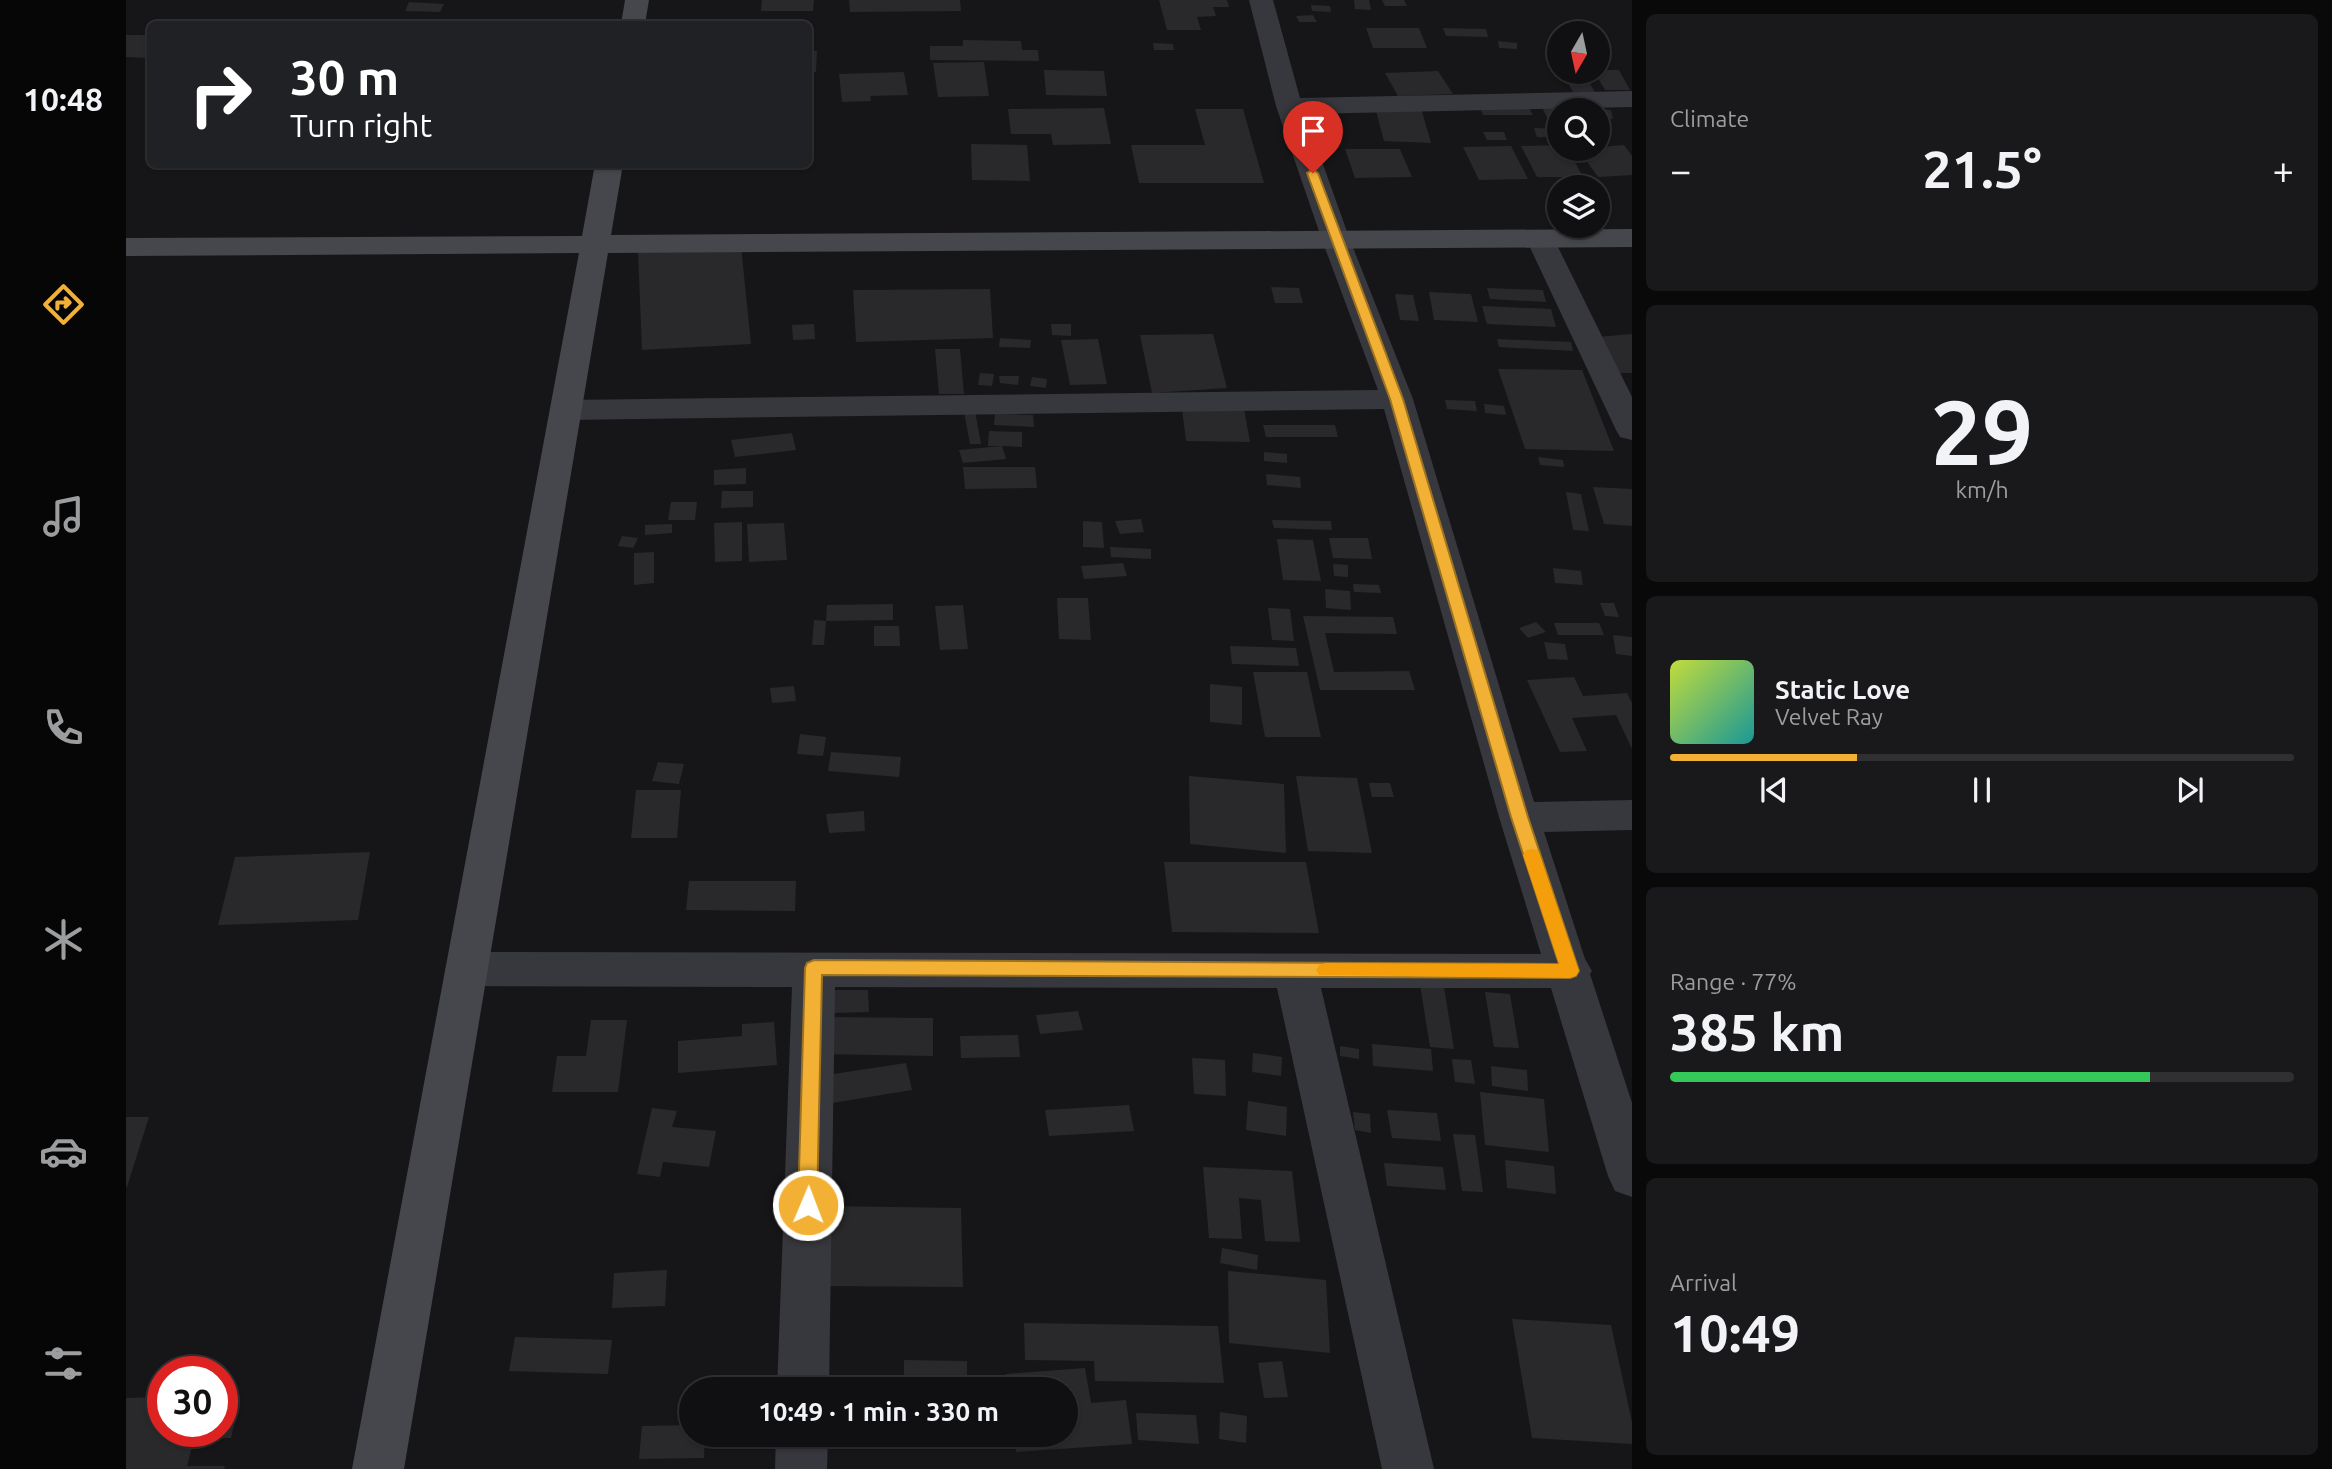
<!DOCTYPE html>
<meta charset="utf-8">
<style>
:root{--surface:#101012;--page:#19191b;--text:#f1f3f6;--muted:#9c9d9f;--line:#303032;--accent:#f2b134}
body{margin:0;font-family:Ubuntu,sans-serif;background:var(--page);color:var(--text);height:100vh;display:flex;flex-direction:column;font-size:26px;white-space:nowrap}
*{box-sizing:border-box;margin:0}
p{font-size:23px;color:var(--muted)}
.icon{flex:none;width:38px;height:38px;fill:none;stroke:currentColor;stroke-width:2;stroke-linecap:round;stroke-linejoin:round}
.map{position:relative;flex:1;overflow:hidden}
.panel{display:flex;flex-direction:column;gap:14px;padding:14px;background:#09090a;width:700px}
.panel>*{flex:none}
.top-card{position:absolute;left:21px;top:21px;width:665px;height:147px;border-radius:10px;box-shadow:0 2px 5px #0004,0 0 0 2px var(--line);background:#202124;color:#fff;overflow:hidden}
.needle{width:46px;rotate:189deg}
.fabs{position:absolute;left:1421px;top:21px;display:grid;gap:14px}
.fabs a{display:grid;place-items:center;width:63px;height:63px;border-radius:50%;background:var(--surface);box-shadow:0 2px 5px #0004,0 0 0 2px var(--line);font-size:35px}
.speed{position:absolute;left:21px;top:1356px;display:flex;gap:14px;font-size:35px;font-weight:700;text-align:center}
.speed>*{display:grid;place-content:center;width:91px;height:91px;border-radius:50%;background:var(--surface);box-shadow:0 2px 5px #0004,0 0 0 2px var(--line);line-height:1}
.speed .limit{border:10px solid #d22;background:#fff;color:#111}
.pin{position:absolute;display:grid;place-items:center;width:60px;height:60px;color:#fff;margin:-72px -30px;border-radius:50% 50% 50% 0;rotate:-45deg;box-shadow:0 0 7px #0007}
.pin .icon{rotate:45deg}
.me{position:absolute;width:77px;margin:-38px;rotate:1deg;stroke-linejoin:round;filter:drop-shadow(0 0 5px #0008)}
.turn{display:flex;align-items:center;gap:24px;height:147px;padding:0 28px;font-size:32px}
.turn .icon{width:91px;height:91px;stroke-width:2.5}
.turn b{display:block;font-size:49px;line-height:60px}
.big{font-size:52px;font-weight:600;line-height:1.1}
.panel .widget{flex:1;display:flex;flex-direction:column;justify-content:center;gap:10px;min-width:0;padding:0 24px;border-radius:10px;background:var(--page)}
.panel .dial{align-items:center;gap:0}
.dial b{font-size:91px;line-height:1}
.song{display:flex;align-items:center;gap:21px}
.cover{width:84px;height:84px;border-radius:10px;background:linear-gradient(135deg,hsl(70 70% 55%),hsl(180 70% 35%))}
.played{height:7px;border-radius:4px;background:linear-gradient(90deg,var(--accent) 30%,var(--line) 30%)}
.keys{display:flex;justify-content:space-around;direction:ltr}
.heat{display:flex;justify-content:space-between;align-items:center;font-size:38px;direction:ltr}
.charge{height:10px;border-radius:5px;background:linear-gradient(90deg,#34c759 77%,var(--line) 0)}
.trip{position:absolute;left:553px;top:1377px;width:399px;height:70px;border-radius:35px;background:var(--surface);box-shadow:0 2px 5px #0004,0 0 0 2px var(--line);font-weight:600;line-height:70px;text-align:center}
main{display:flex;flex:1;min-height:0}
.menu{display:flex;flex-direction:column;width:126px;justify-content:space-around;align-items:center;background:#060607;color:var(--muted)}
.menu .icon{width:49px;height:49px}
.menu .on{color:var(--accent)}
.menu b{font-size:32px;color:var(--text)}
.map>svg:first-child{display:block}
.building{fill:#29292c}
.lines{fill:none;stroke-linecap:round;stroke-linejoin:round}
.street{fill:#37383d;fill-rule:evenodd}
.secondary{fill:#45474d;fill-rule:evenodd}
.route{fill:#f2b134;stroke:#9d7322;stroke-width:2}
.slow{fill:#f59e0b}
</style>
<main>
<nav class="menu">
<b>10:48</b>
<svg class="icon on" aria-label="directions" viewBox="0 0 24 24"><path d="M12 3l9 9-9 9-9-9zM9 14v-3h6M13 9l2 2-2 2"/></svg>
<svg class="icon" aria-label="music" viewBox="0 0 24 24"><path d="M9 18V5l10-2v13"/><circle cx="6" cy="18" r="3"/><circle cx="16" cy="16" r="3"/></svg>
<svg class="icon" aria-label="phone" viewBox="0 0 24 24"><path d="M5 4h4l2 5-3 2q2 4 5 5l2-3 5 2v4C11 20 4 13 5 4z"/></svg>
<svg class="icon" aria-label="climate" viewBox="0 0 24 24"><path d="M12 3v18M4 7l16 10M4 17L20 7"/></svg>
<svg class="icon" aria-label="car" viewBox="0 0 24 24"><path d="M5 17H2v-5l4-1 3-4h7l3 4 3 1v5h-3M9 17h6M6 11h13"/><circle cx="7" cy="17" r="2"/><circle cx="17" cy="17" r="2"/></svg>
<svg class="icon" aria-label="filters" viewBox="0 0 24 24"><path d="M4 7h16M4 17h16"/><circle cx="9" cy="7" r="2"/><circle cx="15" cy="17" r="2"/></svg>
</nav>
<div class="map">
<svg width="1506" height="1469" viewBox="0 0 1506 1469">
<rect width="100%" height="100%" fill="#161618"/>
<path class="building" d="M 636,0 L 688,0 L 687,11 L 635,11 Z
M 723,0 L 834,0 L 835,11 L 724,12 Z
M 1033,0 L 1101,0 L 1103,7 L 1087,7 L 1090,16 L 1071,17 L 1075,30 L 1041,30 Z
M 1228,0 L 1243,0 L 1245,10 L 1229,9 Z
M 1256,0 L 1278,0 L 1281,6 L 1259,6 Z
M 283,2 L 318,4 L 314,12 L 279,11 Z
M 1185,5 L 1204,6 L 1205,12 L 1186,11 Z
M 1187,15 L 1191,22 L 1173,22 L 1170,16 Z
M 1240,28 L 1293,28 L 1301,48 L 1247,48 Z
M 1317,28 L 1360,29 L 1362,37 L 1320,36 Z
M 0,35 L 24,35 L 24,58 L 0,57 Z
M 837,40 L 895,41 L 896,50 L 912,50 L 913,61 L 804,60 L 804,46 L 837,46 Z
M 1372,41 L 1391,43 L 1391,49 L 1373,48 Z
M 1027,43 L 1047,44 L 1048,50 L 1028,50 Z
M 682,51 L 691,51 L 690,72 L 682,72 Z
M 858,62 L 863,96 L 812,97 L 807,63 Z
M 918,70 L 978,71 L 981,96 L 920,95 Z
M 1472,70 L 1493,70 L 1504,90 L 1479,90 L 1468,72 Z
M 1312,71 L 1327,94 L 1272,96 L 1259,73 Z
M 778,72 L 782,95 L 744,96 L 745,101 L 716,102 L 713,74 Z
M 1436,72 L 1457,72 L 1469,92 L 1447,92 Z
M 1353,106 L 1402,106 L 1407,115 L 1357,115 Z
M 1249,107 L 1295,108 L 1305,143 L 1258,141 Z
M 1416,107 L 1434,107 L 1433,122 L 1423,122 Z
M 978,108 L 985,144 L 927,145 L 925,134 L 885,134 L 882,109 Z
M 1069,109 L 1117,109 L 1138,183 L 1013,183 L 1005,145 L 1079,145 Z
M 1472,109 L 1485,110 L 1487,119 L 1472,117 Z
M 1408,128 L 1433,129 L 1433,137 L 1411,137 Z
M 1357,132 L 1378,132 L 1381,140 L 1361,140 Z
M 845,144 L 901,145 L 904,181 L 846,180 Z
M 1433,145 L 1433,149 L 1442,149 L 1457,177 L 1411,177 L 1395,146 Z
M 1498,145 L 1506,156 L 1506,175 L 1472,177 L 1452,149 Z
M 1385,146 L 1402,179 L 1353,180 L 1337,147 Z
M 1219,149 L 1274,149 L 1286,177 L 1229,178 Z
M 615,246 L 625,344 L 516,350 L 512,251 Z
M 1145,287 L 1173,288 L 1177,303 L 1149,303 Z
M 1361,288 L 1417,290 L 1420,302 L 1364,299 Z
M 864,289 L 867,338 L 730,342 L 727,290 Z
M 1303,292 L 1345,294 L 1352,322 L 1308,320 Z
M 1269,294 L 1287,295 L 1293,321 L 1274,320 Z
M 1356,306 L 1425,309 L 1430,327 L 1361,324 Z
M 688,324 L 689,339 L 667,340 L 666,325 Z
M 925,324 L 945,324 L 945,336 L 926,335 Z
M 1087,334 L 1101,388 L 1026,393 L 1014,335 Z
M 1506,334 L 1506,373 L 1490,373 L 1471,337 Z
M 874,338 L 905,340 L 904,348 L 873,347 Z
M 972,339 L 981,384 L 944,385 L 935,340 Z
M 1371,339 L 1445,342 L 1447,351 L 1373,347 Z
M 809,349 L 834,349 L 838,394 L 813,394 Z
M 1372,369 L 1456,370 L 1488,451 L 1399,449 Z
M 854,373 L 868,374 L 866,386 L 852,385 Z
M 873,376 L 893,376 L 892,385 L 874,383 Z
M 906,377 L 921,379 L 920,388 L 904,386 Z
M 1319,400 L 1349,401 L 1351,411 L 1321,409 Z
M 1358,404 L 1378,406 L 1380,415 L 1359,413 Z
M 1056,409 L 1118,409 L 1124,442 L 1060,441 Z
M 849,411 L 855,444 L 844,444 L 838,412 Z
M 869,414 L 907,415 L 908,427 L 868,425 Z
M 1137,425 L 1209,425 L 1212,437 L 1140,437 Z
M 863,431 L 896,432 L 896,447 L 876,446 L 880,459 L 837,463 L 833,450 L 876,446 L 862,446 Z
M 666,433 L 670,450 L 609,457 L 605,440 Z
M 1138,452 L 1161,454 L 1161,463 L 1138,461 Z
M 1412,457 L 1437,460 L 1438,467 L 1414,465 Z
M 837,467 L 909,467 L 911,488 L 839,489 Z
M 620,468 L 620,484 L 588,485 L 588,470 Z
M 1140,474 L 1174,477 L 1175,488 L 1141,485 Z
M 1467,487 L 1506,489 L 1506,526 L 1478,524 Z
M 596,491 L 627,491 L 627,507 L 595,508 Z
M 1440,492 L 1455,494 L 1463,531 L 1447,530 Z
M 545,502 L 571,502 L 569,520 L 542,520 Z
M 1015,519 L 1018,532 L 994,534 L 989,521 Z
M 1146,520 L 1205,521 L 1206,530 L 1148,528 Z
M 957,521 L 976,522 L 978,548 L 957,547 Z
M 616,522 L 616,561 L 589,562 L 588,523 Z
M 658,523 L 661,560 L 623,562 L 621,524 Z
M 546,524 L 546,533 L 519,535 L 519,525 Z
M 496,536 L 512,538 L 507,548 L 492,546 Z
M 1203,538 L 1242,538 L 1246,559 L 1207,558 Z
M 1151,539 L 1187,540 L 1195,581 L 1157,580 Z
M 984,547 L 1025,549 L 1025,559 L 985,557 Z
M 528,552 L 528,583 L 508,585 L 508,553 Z
M 997,563 L 1001,576 L 958,579 L 955,566 Z
M 1207,564 L 1222,565 L 1222,577 L 1208,576 Z
M 1427,568 L 1455,571 L 1457,585 L 1429,583 Z
M 1227,584 L 1253,585 L 1255,593 L 1228,592 Z
M 1199,589 L 1224,591 L 1225,610 L 1200,608 Z
M 931,598 L 962,598 L 965,640 L 933,639 Z
M 1474,603 L 1488,603 L 1493,617 L 1479,616 Z
M 767,604 L 767,620 L 700,621 L 701,605 Z
M 837,605 L 842,649 L 814,650 L 809,606 Z
M 1142,608 L 1164,609 L 1168,641 L 1146,640 Z
M 1177,616 L 1267,617 L 1271,634 L 1199,633 L 1208,672 L 1283,671 L 1289,690 L 1194,690 Z
M 688,620 L 700,621 L 698,645 L 686,645 Z
M 1410,622 L 1420,632 L 1402,638 L 1393,628 Z
M 1428,623 L 1473,623 L 1478,635 L 1432,635 Z
M 748,626 L 773,626 L 774,646 L 748,646 Z
M 1487,635 L 1506,637 L 1506,656 L 1490,654 Z
M 1418,642 L 1439,644 L 1442,660 L 1422,659 Z
M 1104,646 L 1170,648 L 1173,666 L 1106,664 Z
M 1127,672 L 1181,672 L 1195,737 L 1139,737 Z
M 1448,677 L 1457,696 L 1501,693 L 1506,703 L 1506,749 L 1490,715 L 1446,718 L 1461,751 L 1434,752 L 1401,680 Z
M 1084,684 L 1116,687 L 1116,725 L 1084,722 Z
M 668,686 L 670,701 L 646,703 L 644,688 Z
M 674,734 L 700,737 L 697,756 L 671,754 Z
M 705,752 L 775,757 L 773,777 L 702,771 Z
M 532,762 L 558,764 L 553,784 L 526,781 Z
M 1063,776 L 1158,784 L 1160,853 L 1064,844 Z
M 1170,776 L 1231,778 L 1246,853 L 1182,851 Z
M 1243,783 L 1264,783 L 1268,797 L 1246,797 Z
M 510,790 L 555,790 L 551,838 L 505,838 Z
M 738,811 L 739,831 L 703,833 L 700,814 Z
M 244,852 L 232,920 L 92,925 L 109,857 Z
M 1038,862 L 1180,862 L 1193,933 L 1046,932 Z
M 563,881 L 670,881 L 669,911 L 560,910 Z
M 1294,985 L 1318,987 L 1328,1049 L 1304,1047 Z
M 707,990 L 742,990 L 743,1012 L 708,1013 Z
M 1359,992 L 1384,994 L 1393,1048 L 1368,1047 Z
M 952,1011 L 957,1030 L 914,1034 L 910,1015 Z
M 694,1017 L 807,1018 L 807,1056 L 693,1054 Z
M 465,1020 L 501,1020 L 492,1092 L 426,1092 L 431,1056 L 460,1056 Z
M 648,1022 L 651,1065 L 552,1073 L 552,1041 L 616,1036 L 616,1024 Z
M 892,1035 L 894,1057 L 835,1058 L 834,1036 Z
M 1246,1044 L 1305,1049 L 1307,1071 L 1247,1066 Z
M 1214,1046 L 1233,1049 L 1233,1059 L 1214,1056 Z
M 1127,1053 L 1156,1057 L 1155,1076 L 1126,1072 Z
M 1066,1058 L 1099,1060 L 1100,1096 L 1068,1094 Z
M 1326,1059 L 1345,1060 L 1349,1084 L 1329,1082 Z
M 780,1063 L 786,1090 L 700,1104 L 694,1076 Z
M 1365,1066 L 1401,1070 L 1402,1091 L 1366,1086 Z
M 1354,1092 L 1418,1099 L 1423,1152 L 1359,1145 Z
M 1122,1101 L 1161,1107 L 1160,1136 L 1120,1130 Z
M 1003,1105 L 1008,1131 L 923,1136 L 919,1110 Z
M 526,1108 L 551,1111 L 546,1127 L 590,1131 L 583,1167 L 537,1162 L 534,1177 L 511,1174 Z
M 1261,1110 L 1311,1113 L 1315,1141 L 1266,1138 Z
M 1227,1112 L 1244,1114 L 1245,1133 L 1229,1130 Z
M 0,1117 L 23,1117 L 1,1187 L 0,1187 Z
M 1327,1134 L 1349,1135 L 1357,1192 L 1336,1191 Z
M 1379,1160 L 1428,1166 L 1430,1194 L 1381,1188 Z
M 1258,1163 L 1317,1167 L 1320,1190 L 1261,1186 Z
M 1077,1167 L 1166,1171 L 1174,1242 L 1139,1241 L 1135,1200 L 1113,1198 L 1116,1239 L 1083,1238 Z
M 699,1206 L 835,1208 L 837,1287 L 695,1286 Z
M 1096,1248 L 1132,1255 L 1131,1270 L 1094,1263 Z
M 541,1270 L 539,1306 L 486,1308 L 488,1273 Z
M 1102,1271 L 1200,1280 L 1204,1353 L 1103,1343 Z
M 1386,1319 L 1485,1325 L 1506,1422 L 1506,1444 L 1406,1438 Z
M 898,1323 L 1092,1326 L 1098,1383 L 969,1381 L 968,1361 L 899,1360 Z
M 389,1337 L 486,1340 L 482,1374 L 383,1371 Z
M 778,1360 L 841,1361 L 841,1390 L 778,1390 Z
M 1156,1361 L 1162,1397 L 1138,1398 L 1132,1363 Z
M 959,1368 L 965,1403 L 1000,1400 L 1006,1444 L 890,1452 L 888,1435 L 940,1435 L 940,1390 L 882,1390 L 880,1374 Z
M 37,1397 L 37,1432 L 96,1432 L 96,1397 L 114,1397 L 105,1438 L 68,1439 L 61,1466 L 99,1466 L 98,1469 L 0,1469 L 0,1398 Z
M 1094,1412 L 1121,1416 L 1120,1443 L 1093,1439 Z
M 1010,1413 L 1070,1415 L 1073,1444 L 1012,1440 Z
M 565,1425 L 565,1435 L 579,1435 L 578,1458 L 513,1459 L 516,1426 Z"/>
<g class="lines">
<path class="street" d="M 1123,0 L 1147,0 L 1174,98 L 1506,91 L 1506,107 L 1179,114 L 1224,240 L 1287,399 L 1408,802 L 1506,800 L 1506,830 L 1418,832 L 1459,959 L 1466,971 L 1464,974 L 1506,1103 L 1506,1197 L 1489,1191 L 1482,1176 L 1425,988 L 1195,988 L 1308,1469 L 1256,1469 L 1151,988 L 709,987 L 703,1390 L 651,1390 L 666,987 L 341,986 L 326,981 L 319,969 L 326,957 L 341,952 L 1415,954 L 1373,817 L 1258,409 L 440,420 L 429,417 L 424,410 L 429,403 L 440,400 L 1252,390 L 1196,240 L 1150,106 Z
M 1414,230 L 1424,233 L 1428,239 L 1506,397 L 1506,440 L 1494,437 L 1490,430 L 1400,239 L 1404,233 Z
M 650,1435 L 702,1435 L 701,1469 L 649,1469 Z"/>
<path class="secondary" d="M 499,0 L 523,0 L 519,24 L 495,24 Z
M 469,164 L 497,164 L 485,235 L 1506,229 L 1506,247 L 482,253 L 278,1469 L 226,1469 L 453,253 L 0,256 L 0,238 L 456,236 Z"/>
</g>
<path class="route" d="M 1187,169 L 1192,173 L 1277,399 L 1402,817 L 1453,971 L 1450,976 L 1444,978 L 696,975 L 691,1205 L 689,1211 L 682,1214 L 675,1211 L 672,1205 L 679,968 L 681,963 L 688,960 L 1433,964 L 1385,817 L 1264,399 L 1181,173 Z"/>
<path class="slow" d="M 1406,849 L 1412,850 L 1414,855 L 1453,971 L 1450,976 L 1444,978 L 1193,975 L 1190,970 L 1193,965 L 1199,963 L 1433,964 L 1397,855 L 1400,850 Z"/>
</svg>
<div class="fabs">
<a><svg class="needle" viewBox="-14 -14 28 28"><path d="M0-13l5 13h-10z" fill="#e53935"/><path d="M0 13l5-13h-10z" fill="#9c9d9f"/></svg></a>
<a><svg class="icon" aria-label="search" viewBox="0 0 24 24"><circle cx="10" cy="10" r="6"/><path d="M15 15l6 6"/></svg></a>
<a><svg class="icon" aria-label="layers" viewBox="0 0 24 24"><path d="M12 4l9 5-9 5-9-5zM3 14l9 5 9-5"/></svg></a>
</div>
<div class="speed"><div class="limit">30</div></div>
<div class="pin" style="left:1187px;top:173px;background:#d93025"><svg class="icon" aria-label="arrive" viewBox="0 0 24 24"><path d="M6 21V4h12l-3 4 3 4H6"/></svg></div>
<svg class="me" style="left:682px;top:1205px" viewBox="-20 -20 40 40"><circle r="17" fill="#f2b134" stroke="#fff" stroke-width="3"/><path d="M0-11L8 9 0 5-8 9z" fill="#fff"/></svg>
<div class="trip">10:49 · 1 min · 330 m</div>
<div class="top-card">
<div class="turn"><svg class="icon" aria-label="right" viewBox="0 0 24 24"><path d="M7 20v-9h11M14 6l5 5-5 5"/></svg><div><b>30 m</b>Turn right</div></div>
</div>
</div>
<section class="panel">
<div class="widget"><p>Climate</p>
<div class="heat"><a>−</a><b class="big">21.5°</b><a>+</a></div>
</div>
<div class="widget dial"><b>29</b><p>km/h</p></div>
<div class="widget">
<div class="song"><i class="cover"></i><div><b>Static Love</b><p>Velvet Ray</p></div></div>
<div class="played"></div>
<div class="keys"><svg class="icon" aria-label="previous" viewBox="0 0 24 24"><path d="M18 5L8 12l10 7zM5 5v14"/></svg><svg class="icon" aria-label="pause" viewBox="0 0 24 24"><path d="M8 5v14M16 5v14"/></svg><svg class="icon" aria-label="next" viewBox="0 0 24 24"><path d="M6 5l10 7-10 7zM19 5v14"/></svg></div>
</div>
<div class="widget"><p>Range · 77%</p><b class="big">385 km</b><div class="charge"></div></div>
<div class="widget"><p>Arrival</p><b class="big">10:49</b></div>
</section>
</main>
